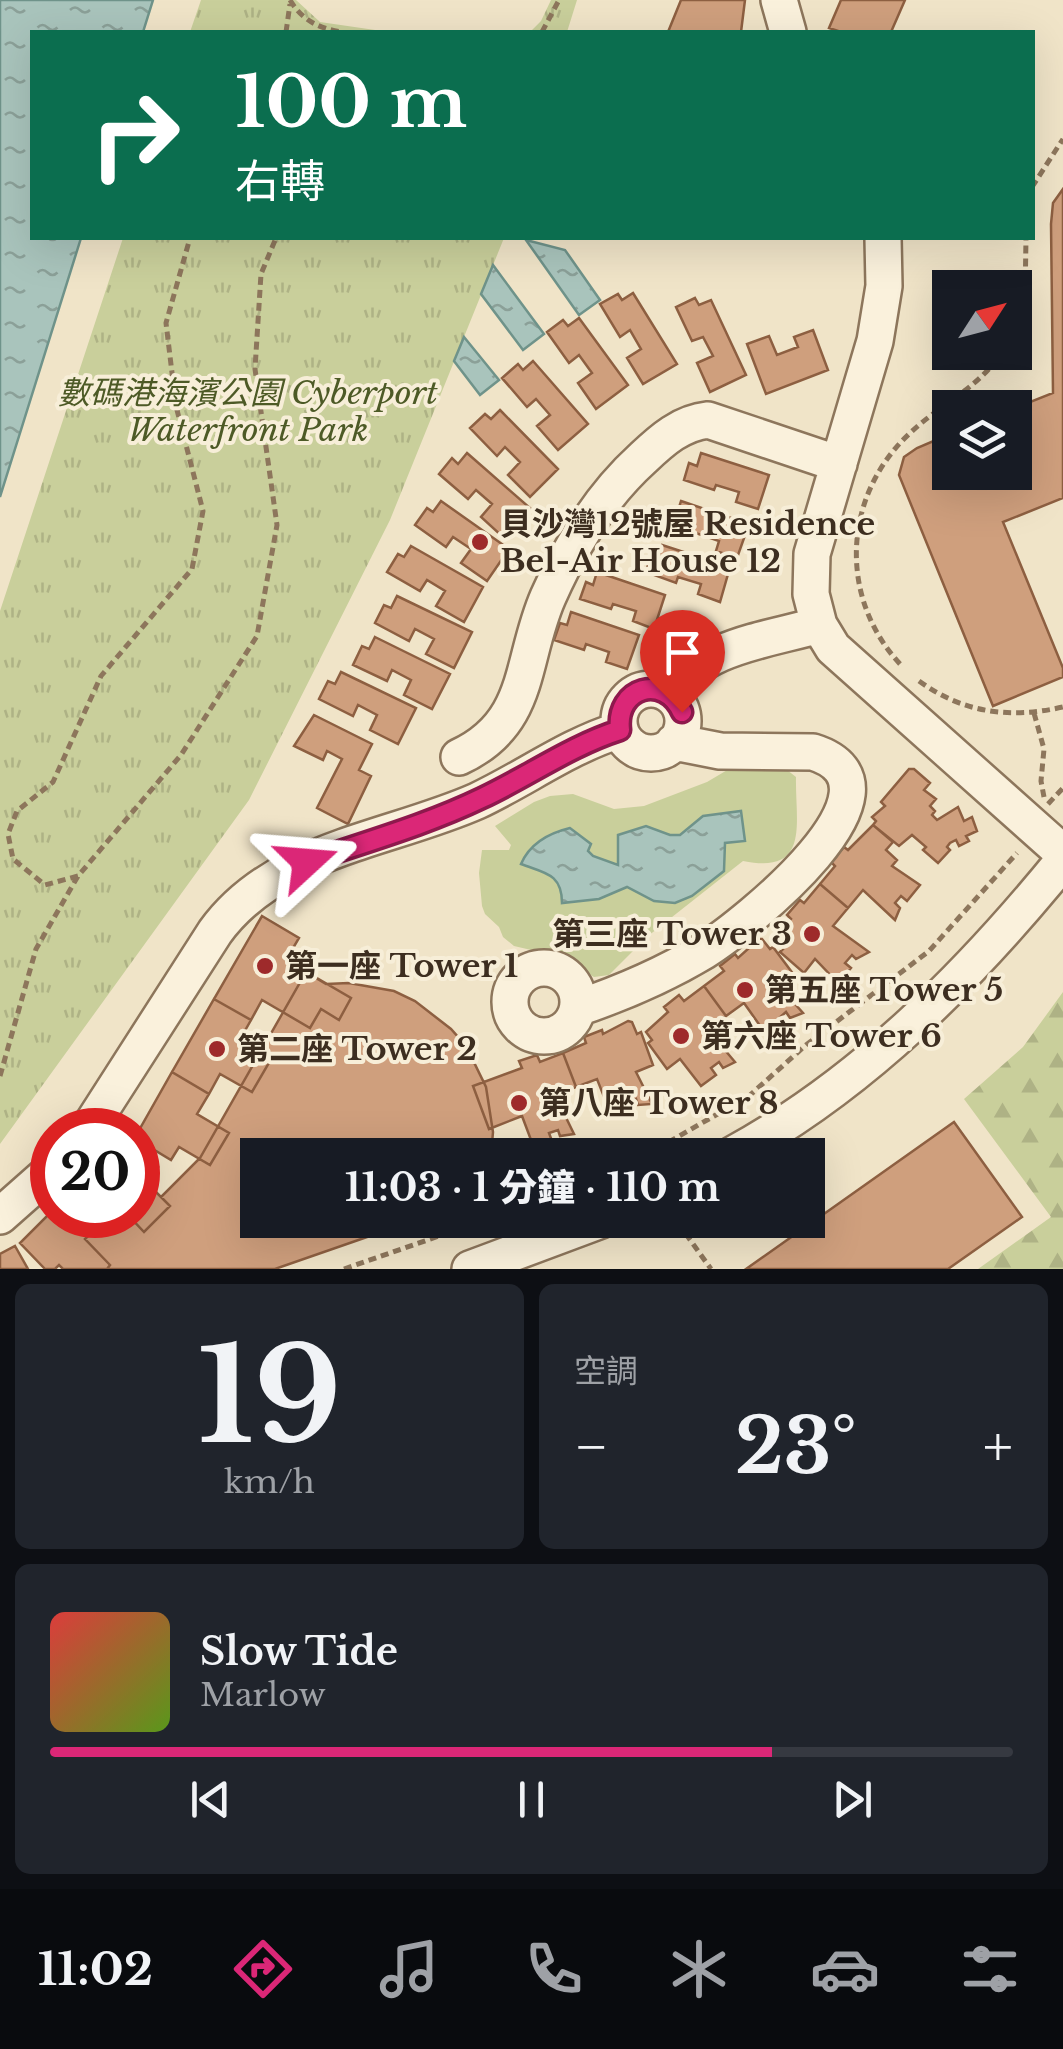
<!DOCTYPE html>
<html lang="zh-TW">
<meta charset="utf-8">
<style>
:root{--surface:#171b24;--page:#20242c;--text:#f1f3f6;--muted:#9ea1a6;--line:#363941;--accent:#db2777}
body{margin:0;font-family:"Libre Baskerville","Noto Sans TC",serif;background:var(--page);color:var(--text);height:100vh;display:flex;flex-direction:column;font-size:38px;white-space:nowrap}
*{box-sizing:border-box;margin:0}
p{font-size:32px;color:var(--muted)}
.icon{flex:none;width:55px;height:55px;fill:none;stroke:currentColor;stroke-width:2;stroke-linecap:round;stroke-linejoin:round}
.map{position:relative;height:1269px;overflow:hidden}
.panel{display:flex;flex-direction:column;gap:15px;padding:15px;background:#0d0f14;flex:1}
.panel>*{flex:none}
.hud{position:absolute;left:30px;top:30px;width:1005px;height:210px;border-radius:0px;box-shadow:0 10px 40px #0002;background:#0b6e4f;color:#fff;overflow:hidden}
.needle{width:65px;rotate:54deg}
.tools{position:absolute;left:932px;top:270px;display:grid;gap:20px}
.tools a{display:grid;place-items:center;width:100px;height:100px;border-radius:0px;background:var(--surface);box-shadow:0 10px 40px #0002;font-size:50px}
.speed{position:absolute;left:30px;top:1108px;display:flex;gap:20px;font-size:50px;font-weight:700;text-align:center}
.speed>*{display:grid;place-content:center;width:130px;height:130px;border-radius:50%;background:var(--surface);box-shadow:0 10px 40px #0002;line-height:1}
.speed .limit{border:15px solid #d22;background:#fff;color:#111}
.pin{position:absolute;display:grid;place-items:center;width:85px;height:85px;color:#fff;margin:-102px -42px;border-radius:50% 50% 50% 0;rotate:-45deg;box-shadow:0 0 10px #0007}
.pin .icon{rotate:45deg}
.me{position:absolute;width:110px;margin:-55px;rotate:71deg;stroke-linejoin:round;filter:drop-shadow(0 0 8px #0008)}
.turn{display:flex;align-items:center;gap:35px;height:210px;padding:0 40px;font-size:45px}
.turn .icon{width:130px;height:130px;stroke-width:2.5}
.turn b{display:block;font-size:70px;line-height:85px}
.big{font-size:75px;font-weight:800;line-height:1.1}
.panel .widget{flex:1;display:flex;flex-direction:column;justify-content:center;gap:15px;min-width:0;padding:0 35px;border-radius:15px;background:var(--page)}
.panel .dial{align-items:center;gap:0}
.dial b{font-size:130px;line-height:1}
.song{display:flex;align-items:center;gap:30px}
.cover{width:120px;height:120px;border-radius:15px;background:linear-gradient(135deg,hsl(0 70% 55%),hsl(90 70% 35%))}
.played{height:10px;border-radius:5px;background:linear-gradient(90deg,var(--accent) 75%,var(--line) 75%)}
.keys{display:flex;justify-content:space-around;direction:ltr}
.heat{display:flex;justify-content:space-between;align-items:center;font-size:55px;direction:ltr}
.panel .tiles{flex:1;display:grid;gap:15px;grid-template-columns:1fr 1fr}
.widget:last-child{grid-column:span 2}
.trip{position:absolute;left:240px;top:1138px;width:585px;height:100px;border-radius:0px;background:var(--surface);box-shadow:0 10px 40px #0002;font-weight:800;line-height:100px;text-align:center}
.tabs{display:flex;height:160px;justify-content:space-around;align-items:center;background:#090b0e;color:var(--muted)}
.tabs .icon{width:70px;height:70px}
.tabs .active{color:var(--accent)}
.tabs b{font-size:45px;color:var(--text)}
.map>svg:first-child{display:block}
.grass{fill:url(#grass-tufts)}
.forest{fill:url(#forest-firs)}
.pitch{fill:#c9cf9b}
.water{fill:url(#water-ripples);stroke:#6f938a;stroke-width:2.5}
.building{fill:#cf9f7d;stroke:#8d5f41;stroke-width:2.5}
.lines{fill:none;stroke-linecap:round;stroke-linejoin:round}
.minor-casing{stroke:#8d765c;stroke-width:40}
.path{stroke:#8d765c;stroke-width:5;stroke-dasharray:8 5;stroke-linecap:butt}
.minor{stroke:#faf1dc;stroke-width:35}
.route-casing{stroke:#8e194d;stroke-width:25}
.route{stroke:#db2777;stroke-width:18}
.poi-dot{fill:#9e2a2b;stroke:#f7eed8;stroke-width:4}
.labels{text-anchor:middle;stroke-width:8;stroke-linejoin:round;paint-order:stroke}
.park-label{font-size:32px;font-style:italic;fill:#4d5a26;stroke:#f7eed8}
.poi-label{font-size:32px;font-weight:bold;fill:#3d2e20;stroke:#f7eed8;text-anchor:start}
</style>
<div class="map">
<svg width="1063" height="1269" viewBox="0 0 1063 1269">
<defs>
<pattern id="grass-tufts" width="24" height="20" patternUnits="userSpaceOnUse" patternTransform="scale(2.5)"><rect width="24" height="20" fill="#c9cf9b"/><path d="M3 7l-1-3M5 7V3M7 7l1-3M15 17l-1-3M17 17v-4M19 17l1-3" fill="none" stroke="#aeb285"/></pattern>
<pattern id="forest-firs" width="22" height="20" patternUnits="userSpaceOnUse" patternTransform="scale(2.5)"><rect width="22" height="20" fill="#c9cf9b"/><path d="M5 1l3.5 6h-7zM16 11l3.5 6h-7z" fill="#aeb285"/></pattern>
<pattern id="water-ripples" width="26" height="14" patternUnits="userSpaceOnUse" patternTransform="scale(2.5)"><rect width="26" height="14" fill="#a9c4bc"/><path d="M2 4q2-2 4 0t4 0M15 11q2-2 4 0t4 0" fill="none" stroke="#8ba098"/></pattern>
</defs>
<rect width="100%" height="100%" fill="#f0e4c8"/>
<path class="grass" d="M 201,0 L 296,0 L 320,22 L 389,32 L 190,32 Z
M 551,0 L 577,0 L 567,32 L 530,32 L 541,21 Z
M 123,238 L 504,238 L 390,520 L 249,800 L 0,1144 L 0,611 Z"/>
<path class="forest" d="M 1063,992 L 1063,1269 L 978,1269 L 1051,1217 L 964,1099 L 1023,1047 Z"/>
<path class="pitch" d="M 782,766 L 796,777 C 795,823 811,875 743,861 L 648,936 L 609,975 L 594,977 L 557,956 L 514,946 L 503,937 L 499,927 L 485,914 L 482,906 L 479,873 L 482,850 L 509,850 L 511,845 L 495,826 L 534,802 L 550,796 L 573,794 L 614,809 L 644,806 L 707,782 L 729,769 L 771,770 Z"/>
<path class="water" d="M 0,0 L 153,0 L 143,32 L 32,32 L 32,238 L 81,238 L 0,497 Z
M 526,240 L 565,250 L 600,300 L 579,315 Z
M 493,265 L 544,334 L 523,350 L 481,294 Z
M 464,337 L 499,380 L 480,395 L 454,361 Z
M 741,811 L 745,841 L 725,843 L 724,871 L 692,896 L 675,903 L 654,901 L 627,887 L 599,899 L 562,903 C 562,873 544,873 521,864 C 530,843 549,833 570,828 L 591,844 L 588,851 L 593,856 L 618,865 L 618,835 L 646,826 L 670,835 L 680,835 L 703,816 Z"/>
<path class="building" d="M 681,0 L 745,0 L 741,32 L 668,32 Z
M 841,0 L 905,0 L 891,32 L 841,32 L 829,28 Z
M 1063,189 L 1063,498 L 1003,522 L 1063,668 L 1063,677 L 993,706 L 899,475 L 904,457 L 917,448 L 950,434 L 950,472 L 1015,472 L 1015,408 L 1053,393 L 1051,224 L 1053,203 Z
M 633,293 L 677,364 L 643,384 L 627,358 L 641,349 L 630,330 L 620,337 L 600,304 L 618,294 L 622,300 Z
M 695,298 L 699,305 L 711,300 L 746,375 L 710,392 L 697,363 L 713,356 L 703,337 L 692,341 L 676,307 Z
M 579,318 L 628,385 L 596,409 L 578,383 L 592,373 L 579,355 L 569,363 L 547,332 L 563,320 L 568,326 Z
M 813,330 L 828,370 L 766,394 L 747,344 L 769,336 L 777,355 L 798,347 L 794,337 Z
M 533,361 L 588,424 L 558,450 L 537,426 L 550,415 L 536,399 L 527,407 L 502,378 L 518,364 L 523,370 Z
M 500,410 L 558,469 L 530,497 L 508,475 L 520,462 L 505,447 L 497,456 L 470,428 L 485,414 L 491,419 Z
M 467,453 L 530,508 L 504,538 L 481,517 L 492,504 L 476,490 L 468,499 L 439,474 L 452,458 L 458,464 Z
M 701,453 L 769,475 L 758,509 L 736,502 L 739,492 L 716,485 L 714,490 L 684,480 L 689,463 L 697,466 Z
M 441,501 L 509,549 L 487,581 L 461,563 L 471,549 L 453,537 L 446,547 L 415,525 L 427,508 L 433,512 Z
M 681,501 L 749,524 L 737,558 L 716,551 L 719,541 L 696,533 L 694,539 L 664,529 L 670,512 L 677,514 Z
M 662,545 L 730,567 L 720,602 L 698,594 L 701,584 L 678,577 L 676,583 L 646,572 L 651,555 L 658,558 Z
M 411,546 L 483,587 L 464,622 L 436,606 L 445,591 L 427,580 L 420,591 L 387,572 L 398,554 L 404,557 Z
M 597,572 L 665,595 L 654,629 L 633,621 L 636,611 L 613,604 L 611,609 L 580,599 L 586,582 L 593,585 Z
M 397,596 L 472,632 L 454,668 L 426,654 L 434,639 L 415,629 L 409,641 L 375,623 L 384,605 L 391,608 Z
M 571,612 L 639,635 L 627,669 L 606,662 L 609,652 L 586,644 L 584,650 L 554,640 L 560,623 L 567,625 Z
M 375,637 L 450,674 L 432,709 L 404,695 L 411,680 L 392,670 L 387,681 L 353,665 L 362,646 L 369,649 Z
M 341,672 L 416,708 L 398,744 L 370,730 L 377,715 L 358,705 L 353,716 L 319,699 L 328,681 L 335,684 Z
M 314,715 L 372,744 L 359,770 L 371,776 L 348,824 L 317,808 L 342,759 L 327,751 L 323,760 L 294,746 Z
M 909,769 L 914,769 L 930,783 L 924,790 L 936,799 L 930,806 L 935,811 L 932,815 L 937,820 L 958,807 L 964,821 L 972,817 L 977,831 L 966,836 L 969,841 L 959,846 L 956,840 L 950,843 L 947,847 L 950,850 L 938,863 L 923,850 L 926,847 L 912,835 L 899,846 L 873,825 L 876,821 L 872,817 L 885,806 L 881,802 Z
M 873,825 L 893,842 L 886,850 L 897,860 L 892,866 L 920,885 L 907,901 L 901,896 L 895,903 L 900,908 L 895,920 L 863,890 L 848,908 L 820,884 L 835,866 L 831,862 L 844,847 L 848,850 Z
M 820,884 L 848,908 L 833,926 L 869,952 L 856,959 L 852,955 L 845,963 L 851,968 L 838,983 L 815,959 L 804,973 L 780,952 L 783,949 L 775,942 L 791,919 L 787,915 L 800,900 L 804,903 Z
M 262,916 L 299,938 L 286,960 L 351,998 L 339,1020 L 321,1009 L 310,1028 L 262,1000 L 251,1020 L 214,999 Z
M 759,939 L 762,939 L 770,949 L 773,947 L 794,975 L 779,986 L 803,1013 L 790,1018 L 786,1012 L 778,1019 L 783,1025 L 768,1037 L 744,1003 L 726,1016 L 704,986 L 724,971 L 720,966 L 735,954 L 738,958 Z
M 306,972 L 326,984 L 349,983 L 394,991 L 415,1001 L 451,1029 L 466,1046 L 486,1087 L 493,1132 L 491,1155 L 258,1155 L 258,1220 L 416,1220 L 275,1269 L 107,1269 L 110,1265 L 85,1239 L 109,1215 L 128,1215 L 144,1232 L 170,1206 L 161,1197 L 200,1158 Z
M 704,986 L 726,1016 L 708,1030 L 735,1062 L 723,1068 L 719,1062 L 711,1068 L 716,1075 L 701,1086 L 680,1059 L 667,1069 L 648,1043 L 652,1040 L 646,1032 L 668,1012 L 664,1007 L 679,995 L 684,1001 Z
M 214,999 L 251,1020 L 238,1043 L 270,1061 L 252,1092 L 220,1074 L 209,1094 L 172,1072 Z
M 628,1021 L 632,1022 L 637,1034 L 641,1032 L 653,1065 L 636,1072 L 652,1104 L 638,1105 L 636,1099 L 627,1103 L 630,1111 L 612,1117 L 597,1079 L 576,1087 L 563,1053 L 586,1043 L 584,1037 L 602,1030 L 603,1034 Z
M 563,1053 L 576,1087 L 555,1095 L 574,1134 L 560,1136 L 558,1130 L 549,1133 L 552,1141 L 534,1148 L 522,1116 L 489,1129 L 473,1086 L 522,1068 L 519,1061 L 537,1055 L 540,1062 Z
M 172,1072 L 209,1094 L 197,1114 L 229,1133 L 210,1165 L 179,1147 L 171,1160 L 138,1140 L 138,1132 Z
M 954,1122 L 1022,1217 L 948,1269 L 746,1269 Z
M 138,1146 L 158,1167 L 144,1180 L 170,1206 L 144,1232 L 128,1215 L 138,1215 Z
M 52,1211 L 52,1215 L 97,1215 L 103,1221 L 85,1239 L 110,1265 L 107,1269 L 63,1269 L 59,1265 L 55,1269 L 45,1269 L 20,1243 Z
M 15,1246 L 28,1269 L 0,1269 L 0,1254 Z"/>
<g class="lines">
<defs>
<path id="minor" d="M 779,0 L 788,32
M 883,238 L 884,286 L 875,341 L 812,554 L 811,594 L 819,625 L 833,648 L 1063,853
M619 721a32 32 0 1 1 64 0a32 32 0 1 1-64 0Z
M 670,695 C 699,646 768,640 819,625
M 459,757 C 532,723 520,661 548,597 C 571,545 601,496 643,458 C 662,440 681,423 708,420 L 839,464
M510 1002a34 34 0 1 1 68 0a34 34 0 1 1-68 0Z
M 578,1008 C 622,993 664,975 704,951 C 744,926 921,786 813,752 L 720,751 L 674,742
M 88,1130 L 215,932 C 275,849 389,840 477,801 C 526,778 568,746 620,730
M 732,1155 C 863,1084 970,975 1063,861
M 0,1216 L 52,1170
M 470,1269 L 601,1220"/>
</defs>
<use href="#minor" class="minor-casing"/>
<path class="path" d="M 290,0 C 302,20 318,28 341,32
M 286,32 L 290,4
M 542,32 L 559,0
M 1032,187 L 1063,139
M 1015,330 L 1025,299 L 1026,238
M 900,664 C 838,597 843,496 909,434 C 940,404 978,389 1002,352
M 919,681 C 963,713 1010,719 1063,707
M 1034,713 L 1044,749 L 1041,781 L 1044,797
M 1048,804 L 1063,788
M 78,876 L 45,885 L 13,859 L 8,834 L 17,811 L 53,782 L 101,676 L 192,569 L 203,511 L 176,406 L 166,323 L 190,238
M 0,1076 L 36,949 L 78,876 L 181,755 L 257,636 L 277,525 L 255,369 L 261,274 L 276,238
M 646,1155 L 749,1096 L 806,1045 L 929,951 L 1017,853
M 678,1223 L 711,1269
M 344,1269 L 485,1220"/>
<use href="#minor" class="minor"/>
</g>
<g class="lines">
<defs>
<path id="route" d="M 307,862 C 365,842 426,825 482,798 C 529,776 570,746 620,730 C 615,687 664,673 682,712"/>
</defs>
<use href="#route" class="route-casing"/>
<use href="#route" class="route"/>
</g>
<g class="poi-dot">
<circle cx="480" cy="542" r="10"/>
<circle cx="812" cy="934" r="10"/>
<circle cx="265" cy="966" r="10"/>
<circle cx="745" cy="990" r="10"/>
<circle cx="681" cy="1036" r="10"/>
<circle cx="217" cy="1049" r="10"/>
<circle cx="519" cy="1103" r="10"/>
</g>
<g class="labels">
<g class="park-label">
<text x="248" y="404">數碼港海濱公園 Cyberport<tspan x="248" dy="37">Waterfront Park</tspan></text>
</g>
<g class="poi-label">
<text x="500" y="535">貝沙灣12號屋 Residence<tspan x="500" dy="37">Bel-Air House 12</tspan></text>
<text x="792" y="945" text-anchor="end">第三座 Tower 3</text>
<text x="285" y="977">第一座 Tower 1</text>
<text x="765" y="1001">第五座 Tower 5</text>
<text x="701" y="1047">第六座 Tower 6</text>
<text x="237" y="1060">第二座 Tower 2</text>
<text x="539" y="1114">第八座 Tower 8</text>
</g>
</g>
</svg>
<div class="tools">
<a><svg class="needle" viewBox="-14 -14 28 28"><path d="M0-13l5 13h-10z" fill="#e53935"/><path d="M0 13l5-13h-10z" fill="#9ea1a6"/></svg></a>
<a><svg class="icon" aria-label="layers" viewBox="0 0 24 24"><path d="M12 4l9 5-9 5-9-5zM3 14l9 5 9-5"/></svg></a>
</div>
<div class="speed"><div class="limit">20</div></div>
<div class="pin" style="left:682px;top:712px;background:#d93025"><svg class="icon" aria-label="arrive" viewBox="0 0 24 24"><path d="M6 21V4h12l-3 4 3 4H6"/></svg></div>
<svg class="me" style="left:307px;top:862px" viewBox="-20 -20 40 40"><path d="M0-17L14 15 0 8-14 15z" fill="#db2777" stroke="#fff" stroke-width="4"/></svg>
<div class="trip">11:03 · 1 分鐘 · 110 m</div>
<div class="hud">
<div class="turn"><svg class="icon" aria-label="right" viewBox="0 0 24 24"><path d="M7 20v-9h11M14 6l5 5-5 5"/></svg><div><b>100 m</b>右轉</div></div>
</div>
</div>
<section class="panel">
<div class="tiles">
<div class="widget dial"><b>19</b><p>km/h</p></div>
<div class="widget"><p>空調</p>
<div class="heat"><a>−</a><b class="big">23°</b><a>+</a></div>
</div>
<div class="widget">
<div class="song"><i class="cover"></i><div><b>Slow Tide</b><p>Marlow</p></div></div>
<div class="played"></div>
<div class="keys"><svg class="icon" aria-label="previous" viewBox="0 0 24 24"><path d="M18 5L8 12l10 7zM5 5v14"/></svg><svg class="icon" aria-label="pause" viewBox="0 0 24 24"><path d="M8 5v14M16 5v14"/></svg><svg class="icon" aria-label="next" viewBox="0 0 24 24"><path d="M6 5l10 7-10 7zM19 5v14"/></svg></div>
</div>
</div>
</section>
<nav class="tabs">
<b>11:02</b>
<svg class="icon active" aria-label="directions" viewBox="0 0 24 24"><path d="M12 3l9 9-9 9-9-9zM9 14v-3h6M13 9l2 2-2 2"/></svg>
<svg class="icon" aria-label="music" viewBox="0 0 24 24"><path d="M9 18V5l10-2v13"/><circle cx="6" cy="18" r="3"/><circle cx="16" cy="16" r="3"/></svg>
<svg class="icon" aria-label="phone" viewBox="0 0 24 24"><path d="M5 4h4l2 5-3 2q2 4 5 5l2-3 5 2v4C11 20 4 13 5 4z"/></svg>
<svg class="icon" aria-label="climate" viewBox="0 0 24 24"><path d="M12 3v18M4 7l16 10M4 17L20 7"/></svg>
<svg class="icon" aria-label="car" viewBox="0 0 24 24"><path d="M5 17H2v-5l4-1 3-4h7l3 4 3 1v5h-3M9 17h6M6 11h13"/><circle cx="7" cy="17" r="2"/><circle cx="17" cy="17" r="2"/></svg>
<svg class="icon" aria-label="filters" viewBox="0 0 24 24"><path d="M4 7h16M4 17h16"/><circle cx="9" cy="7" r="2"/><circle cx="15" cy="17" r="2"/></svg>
</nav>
